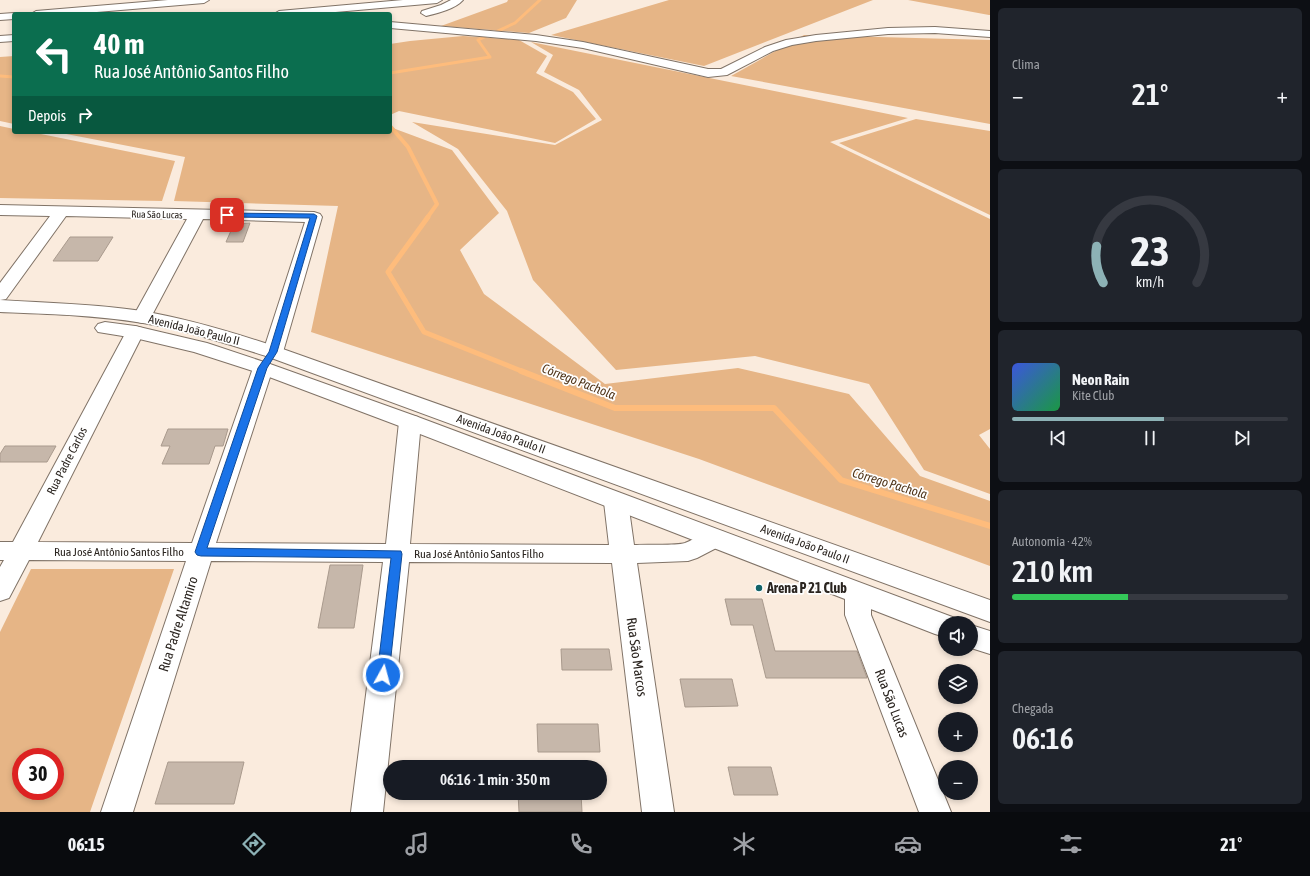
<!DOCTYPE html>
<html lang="pt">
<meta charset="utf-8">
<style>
:root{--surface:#171b24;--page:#20242c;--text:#f1f3f6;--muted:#9ea1a6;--line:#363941;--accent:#8db2b6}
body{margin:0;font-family:"Asap Condensed",sans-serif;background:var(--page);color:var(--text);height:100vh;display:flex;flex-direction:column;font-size:15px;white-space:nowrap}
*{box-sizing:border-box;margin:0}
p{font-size:13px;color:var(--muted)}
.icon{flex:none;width:22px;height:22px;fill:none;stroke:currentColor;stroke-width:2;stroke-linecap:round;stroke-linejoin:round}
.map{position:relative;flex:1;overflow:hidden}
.side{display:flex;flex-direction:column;gap:8px;padding:8px;background:#0d0f14;width:320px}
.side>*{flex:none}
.top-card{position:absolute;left:12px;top:12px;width:380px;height:122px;border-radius:4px;box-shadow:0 2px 6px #0003;background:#0b6e4f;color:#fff;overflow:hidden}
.controls{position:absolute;left:938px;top:616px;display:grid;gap:8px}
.controls a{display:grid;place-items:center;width:40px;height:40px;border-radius:50%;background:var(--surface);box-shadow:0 2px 6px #0003;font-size:20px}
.speed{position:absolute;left:12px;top:748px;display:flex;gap:8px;font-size:20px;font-weight:700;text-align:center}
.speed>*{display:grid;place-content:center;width:52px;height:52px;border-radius:50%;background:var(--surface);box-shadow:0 2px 6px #0003;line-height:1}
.speed .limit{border:6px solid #d22;background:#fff;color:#111}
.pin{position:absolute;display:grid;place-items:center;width:34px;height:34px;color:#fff;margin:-17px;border-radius:8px;box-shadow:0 2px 6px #0006}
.me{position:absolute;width:44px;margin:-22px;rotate:7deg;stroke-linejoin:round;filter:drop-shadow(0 0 3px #0008)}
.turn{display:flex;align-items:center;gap:14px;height:84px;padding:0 16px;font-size:18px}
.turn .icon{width:52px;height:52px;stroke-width:2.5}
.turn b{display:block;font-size:28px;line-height:34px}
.then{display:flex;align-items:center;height:38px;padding:0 16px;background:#0003;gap:8px;font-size:15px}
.big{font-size:30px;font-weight:600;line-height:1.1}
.side .widget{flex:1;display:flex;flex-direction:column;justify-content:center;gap:6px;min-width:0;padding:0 14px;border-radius:6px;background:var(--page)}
.side .dial{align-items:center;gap:0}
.dial svg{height:104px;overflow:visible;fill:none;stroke:var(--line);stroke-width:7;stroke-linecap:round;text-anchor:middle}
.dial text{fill:var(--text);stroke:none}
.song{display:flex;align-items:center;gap:12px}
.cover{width:48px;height:48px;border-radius:6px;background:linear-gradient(135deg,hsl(230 70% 55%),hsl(140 70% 35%))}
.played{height:4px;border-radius:2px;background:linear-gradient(90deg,var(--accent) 55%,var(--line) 55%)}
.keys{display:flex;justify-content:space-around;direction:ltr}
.heat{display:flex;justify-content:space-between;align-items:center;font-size:22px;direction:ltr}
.charge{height:6px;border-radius:3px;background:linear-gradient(90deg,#34c759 42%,var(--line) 0)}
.trip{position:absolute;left:383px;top:760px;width:224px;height:40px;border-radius:20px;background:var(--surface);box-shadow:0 2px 6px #0003;font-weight:600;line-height:40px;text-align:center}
.tab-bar{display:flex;height:64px;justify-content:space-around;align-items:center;background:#090b0e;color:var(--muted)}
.tab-bar .icon{width:28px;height:28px}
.tab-bar .current{color:var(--accent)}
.tab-bar b{font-size:18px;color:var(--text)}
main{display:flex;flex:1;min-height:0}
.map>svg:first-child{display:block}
.green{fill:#e6b586;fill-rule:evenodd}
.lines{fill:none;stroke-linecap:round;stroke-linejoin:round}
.stream-far3{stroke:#febc7c;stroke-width:3}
.stream-far2{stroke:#febc7c;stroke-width:4}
.stream-far1{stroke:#febc7c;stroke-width:5}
.stream{stroke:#febc7c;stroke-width:6}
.building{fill:#c6b7aa;stroke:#a99a8d}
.minor-casing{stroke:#807367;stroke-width:2}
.tertiary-casing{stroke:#807367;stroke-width:2}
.minor{fill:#fff;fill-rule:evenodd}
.tertiary{fill:#fff;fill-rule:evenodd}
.route{fill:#1a73e8;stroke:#114b97}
.poi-dot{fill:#136368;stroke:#fff;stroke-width:1.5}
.labels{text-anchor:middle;stroke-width:3.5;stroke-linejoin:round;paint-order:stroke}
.far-street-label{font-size:10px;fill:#2b2520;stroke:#fff}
.street-label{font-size:12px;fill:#2b2520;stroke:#fff}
.water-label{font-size:13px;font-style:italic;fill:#4f3419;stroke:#fff}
.near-poi-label{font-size:14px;font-weight:bold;fill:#2b2520;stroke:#fff;text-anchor:start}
.near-street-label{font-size:14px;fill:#2b2520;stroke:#fff}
</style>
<main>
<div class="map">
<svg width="990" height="812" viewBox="0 0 990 812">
<rect width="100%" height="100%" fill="#faebdd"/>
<path class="green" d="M 508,0 L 577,0 L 566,18 L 529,33 L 441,26 L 507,2 Z
M 669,0 L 873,0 L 704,66 L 551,35 Z
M 908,0 L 990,0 L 990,15 L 989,15 Z
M 804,35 L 990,40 L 990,124 L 731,76 Z
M 463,36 L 519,40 L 547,56 L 536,73 L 573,92 L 596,119 L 555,143 L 399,111 L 390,115 L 390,44 L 410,41 Z
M 531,42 L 908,118 L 830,142 L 990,219 L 990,429 L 979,435 L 990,449 L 990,494 L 924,470 L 869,384 L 755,356 L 616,370 L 533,280 L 507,211 L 458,149 L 412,122 L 555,145 L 602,120 L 579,90 L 544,72 L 553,55 Z
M 14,56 L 14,124 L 0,121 L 0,57 Z
M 916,119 L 990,131 L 990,215 L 839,143 Z
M 0,126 L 14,129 L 14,132 L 31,132 L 175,161 L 162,201 L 0,198 Z
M 390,127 L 452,150 L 499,213 L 460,250 L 484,294 L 605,384 L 738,368 L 849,394 L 920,476 L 990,501 L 990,566 L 699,459 L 311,332 L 338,206 L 174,201 L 185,157 L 56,132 L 390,132 Z
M 31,569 L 174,569 L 90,812 L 0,812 L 0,632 ZM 21,757 L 55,757 L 55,791 L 21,791 Z"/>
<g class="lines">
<path class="stream-far3" d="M 390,73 L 490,57 L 478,40 L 515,23 L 540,0
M 0,76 L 14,77"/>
<path class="stream-far2" d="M 390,126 L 408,147 L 437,204 L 427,218"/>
<path class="stream-far1" d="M 428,217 L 388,272 L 424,332 L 524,372"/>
<path class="stream" d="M 521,371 L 615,408 L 774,408 L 841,480 L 990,526"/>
</g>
<path class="building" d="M 250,223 L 243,242 L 226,242 L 234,224 Z
M 70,237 L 113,237 L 98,261 L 53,261 Z
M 168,429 L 228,429 L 223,446 L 215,446 L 209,464 L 162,464 L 170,446 L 161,446 Z
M 5,446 L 56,446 L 47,462 L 0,462 L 0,454 Z
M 330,565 L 363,565 L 354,628 L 318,628 Z
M 725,599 L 762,599 L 775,651 L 857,651 L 867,678 L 766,678 L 753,625 L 731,625 Z
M 561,649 L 609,649 L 612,670 L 562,670 Z
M 680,679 L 732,679 L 738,706 L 685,707 Z
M 537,724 L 598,724 L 600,752 L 538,752 Z
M 168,762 L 244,762 L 234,804 L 155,804 Z
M 728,767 L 771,767 L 778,795 L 734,795 Z
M 518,793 L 581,793 L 582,812 L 519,812 Z"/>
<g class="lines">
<defs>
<path id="minor" d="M 168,0 L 209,0 L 204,3 L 73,14 L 31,14 L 36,11 Z
M 403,0 L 442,0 L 437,3 L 313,14 L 274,14 L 279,11 Z
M 451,0 L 463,0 C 455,9 438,13 426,16 L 421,13 L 422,11 L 441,5 Z
M 14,13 L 18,14 L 14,14 L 14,19 L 0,20 L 0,14 Z
M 390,22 L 536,35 L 583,42 L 708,69 L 721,69 L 765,47 L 786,40 L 816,35 L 888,28 L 935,27 L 990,31 L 990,37 L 935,33 L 888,34 L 816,41 L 792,45 L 773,51 L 727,75 L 708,77 L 583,48 L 536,41 L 390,28 Z
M 14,35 L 14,41 L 0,42 L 0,36 Z
M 0,205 L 314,212 L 320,214 L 322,217 L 283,352 L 280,356 L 273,358 L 266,356 L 263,352 L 305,222 L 203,219 L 151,317 L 149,321 L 142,323 L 135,321 L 133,317 L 187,219 L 66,216 L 6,299 L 0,300 L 0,283 L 50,216 L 0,215 Z
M 135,326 L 142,328 L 144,332 L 38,542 L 192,543 L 253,368 L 256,364 L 263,362 L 270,364 L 273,368 L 216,543 L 386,544 L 399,422 L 402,417 L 410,415 L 418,417 L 421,422 L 410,544 L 609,545 L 604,502 L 608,496 L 616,494 L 624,496 L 628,502 L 634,545 C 647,544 675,546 685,543 C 700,537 707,527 724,532 L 727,538 L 724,544 L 697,558 L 688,561 L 637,563 L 674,812 L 642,812 L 612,563 L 409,562 L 383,812 L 351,812 L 383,562 L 211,561 L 133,812 L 101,812 L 186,561 L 29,560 L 9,598 L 0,601 L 0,567 L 4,560 L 0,560 L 0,542 L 13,542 L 126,332 L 128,328 Z
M 858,583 L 867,586 L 871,593 L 871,615 L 951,812 L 919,812 L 845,615 L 845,593 L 849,586 Z"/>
<path id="tertiary" d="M 0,300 C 47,303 96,304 142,311 C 189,319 235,333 280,348 L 990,600 L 990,622 L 266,356 C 225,343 185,330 143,323 C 96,315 47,314 0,312 Z
M 105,322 L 135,326 L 207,343 L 270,364 L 418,417 L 955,618 L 958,623 L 945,623 L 945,637 L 935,634 L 402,427 L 256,372 L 194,352 L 135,338 L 98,332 L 95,328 L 98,324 Z
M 971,625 L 990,631 L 990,654 L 971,648 Z"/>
</defs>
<use href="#minor" class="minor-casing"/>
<use href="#tertiary" class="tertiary-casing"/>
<use href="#minor" class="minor"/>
<use href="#tertiary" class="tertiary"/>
</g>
<path class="route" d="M 224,213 L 314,214 L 317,216 L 277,352 L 267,368 L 207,548 L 401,551 L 402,554 L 389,675 L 387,679 L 383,680 L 378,679 L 377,675 L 391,558 L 201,556 L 197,555 L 195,552 L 258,368 L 269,352 L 310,218 L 227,217 L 223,215 Z"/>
<circle class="poi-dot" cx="759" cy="588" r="4"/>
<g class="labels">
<g class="far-street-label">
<text transform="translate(157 214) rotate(1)" y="4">Rua São Lucas</text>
</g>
<g class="street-label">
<text transform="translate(194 330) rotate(14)" y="4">Avenida João Paulo II</text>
<text transform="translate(501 434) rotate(20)" y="4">Avenida João Paulo II</text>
<text transform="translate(67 461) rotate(-63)" y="4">Rua Padre Carlos</text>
<text transform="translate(805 544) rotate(20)" y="4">Avenida João Paulo II</text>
<text x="119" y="556">Rua José Antônio Santos Filho</text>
<text x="479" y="558">Rua José Antônio Santos Filho</text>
</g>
<g class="water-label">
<text transform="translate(579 381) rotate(21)" y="5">Córrego Pachola</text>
<text transform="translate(890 483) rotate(17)" y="5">Córrego Pachola</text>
</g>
<g class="near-poi-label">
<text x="767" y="593">Arena P 21 Club</text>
</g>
<g class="near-street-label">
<text transform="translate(178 624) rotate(-72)" y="5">Rua Padre Altamiro</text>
<text transform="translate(637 657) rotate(82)" y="5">Rua São Marcos</text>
<text transform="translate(892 703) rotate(69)" y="5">Rua São Lucas</text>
</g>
</g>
</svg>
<div class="controls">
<a><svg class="icon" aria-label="sound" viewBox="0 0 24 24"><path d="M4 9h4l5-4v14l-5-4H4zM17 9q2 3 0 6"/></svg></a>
<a><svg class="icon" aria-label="layers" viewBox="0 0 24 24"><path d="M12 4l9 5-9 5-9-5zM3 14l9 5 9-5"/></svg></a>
<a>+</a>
<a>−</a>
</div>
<div class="speed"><div class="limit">30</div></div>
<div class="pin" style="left:227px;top:215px;background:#d93025"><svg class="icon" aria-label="arrive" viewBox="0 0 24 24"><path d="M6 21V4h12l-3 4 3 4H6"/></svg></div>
<svg class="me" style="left:383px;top:675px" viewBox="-20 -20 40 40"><circle r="17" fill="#1a73e8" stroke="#fff" stroke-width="3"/><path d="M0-11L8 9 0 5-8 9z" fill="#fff"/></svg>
<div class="trip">06:16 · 1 min · 350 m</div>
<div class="top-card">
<div class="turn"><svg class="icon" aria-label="left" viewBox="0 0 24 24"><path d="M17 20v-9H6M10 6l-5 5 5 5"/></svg><div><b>40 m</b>Rua José Antônio Santos Filho</div></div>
<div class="then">Depois<svg class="icon" aria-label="right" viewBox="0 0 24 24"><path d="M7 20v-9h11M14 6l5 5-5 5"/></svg></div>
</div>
</div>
<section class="side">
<div class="widget"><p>Clima</p>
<div class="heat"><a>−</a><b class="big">21°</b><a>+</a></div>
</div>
<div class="widget dial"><svg viewBox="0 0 100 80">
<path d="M14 69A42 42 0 1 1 86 69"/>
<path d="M14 69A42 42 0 0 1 9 41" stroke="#8db2b6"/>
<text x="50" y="56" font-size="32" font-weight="700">23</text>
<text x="50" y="72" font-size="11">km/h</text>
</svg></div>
<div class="widget">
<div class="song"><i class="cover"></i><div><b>Neon Rain</b><p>Kite Club</p></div></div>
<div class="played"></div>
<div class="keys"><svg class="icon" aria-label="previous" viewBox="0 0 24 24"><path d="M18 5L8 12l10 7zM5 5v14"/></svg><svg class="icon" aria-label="pause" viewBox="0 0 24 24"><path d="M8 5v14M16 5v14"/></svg><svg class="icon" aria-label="next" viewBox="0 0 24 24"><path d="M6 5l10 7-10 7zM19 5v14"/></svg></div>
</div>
<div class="widget"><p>Autonomia · 42%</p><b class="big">210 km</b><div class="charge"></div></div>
<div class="widget"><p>Chegada</p><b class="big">06:16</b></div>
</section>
</main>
<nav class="tab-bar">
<b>06:15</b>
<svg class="icon current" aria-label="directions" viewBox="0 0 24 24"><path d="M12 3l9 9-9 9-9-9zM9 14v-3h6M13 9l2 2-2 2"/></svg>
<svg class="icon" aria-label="music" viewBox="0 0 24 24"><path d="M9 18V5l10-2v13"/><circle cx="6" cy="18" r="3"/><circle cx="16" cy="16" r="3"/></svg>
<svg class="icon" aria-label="phone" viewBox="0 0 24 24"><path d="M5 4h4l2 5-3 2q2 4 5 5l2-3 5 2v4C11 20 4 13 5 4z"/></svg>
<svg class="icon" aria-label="climate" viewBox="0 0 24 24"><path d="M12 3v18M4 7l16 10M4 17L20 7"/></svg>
<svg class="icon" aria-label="car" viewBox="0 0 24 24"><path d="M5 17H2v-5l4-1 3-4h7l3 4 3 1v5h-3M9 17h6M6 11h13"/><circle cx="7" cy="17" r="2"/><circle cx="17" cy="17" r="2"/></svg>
<svg class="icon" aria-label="filters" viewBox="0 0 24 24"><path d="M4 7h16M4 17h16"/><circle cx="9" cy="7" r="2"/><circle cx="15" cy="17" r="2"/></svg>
<b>21°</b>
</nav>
